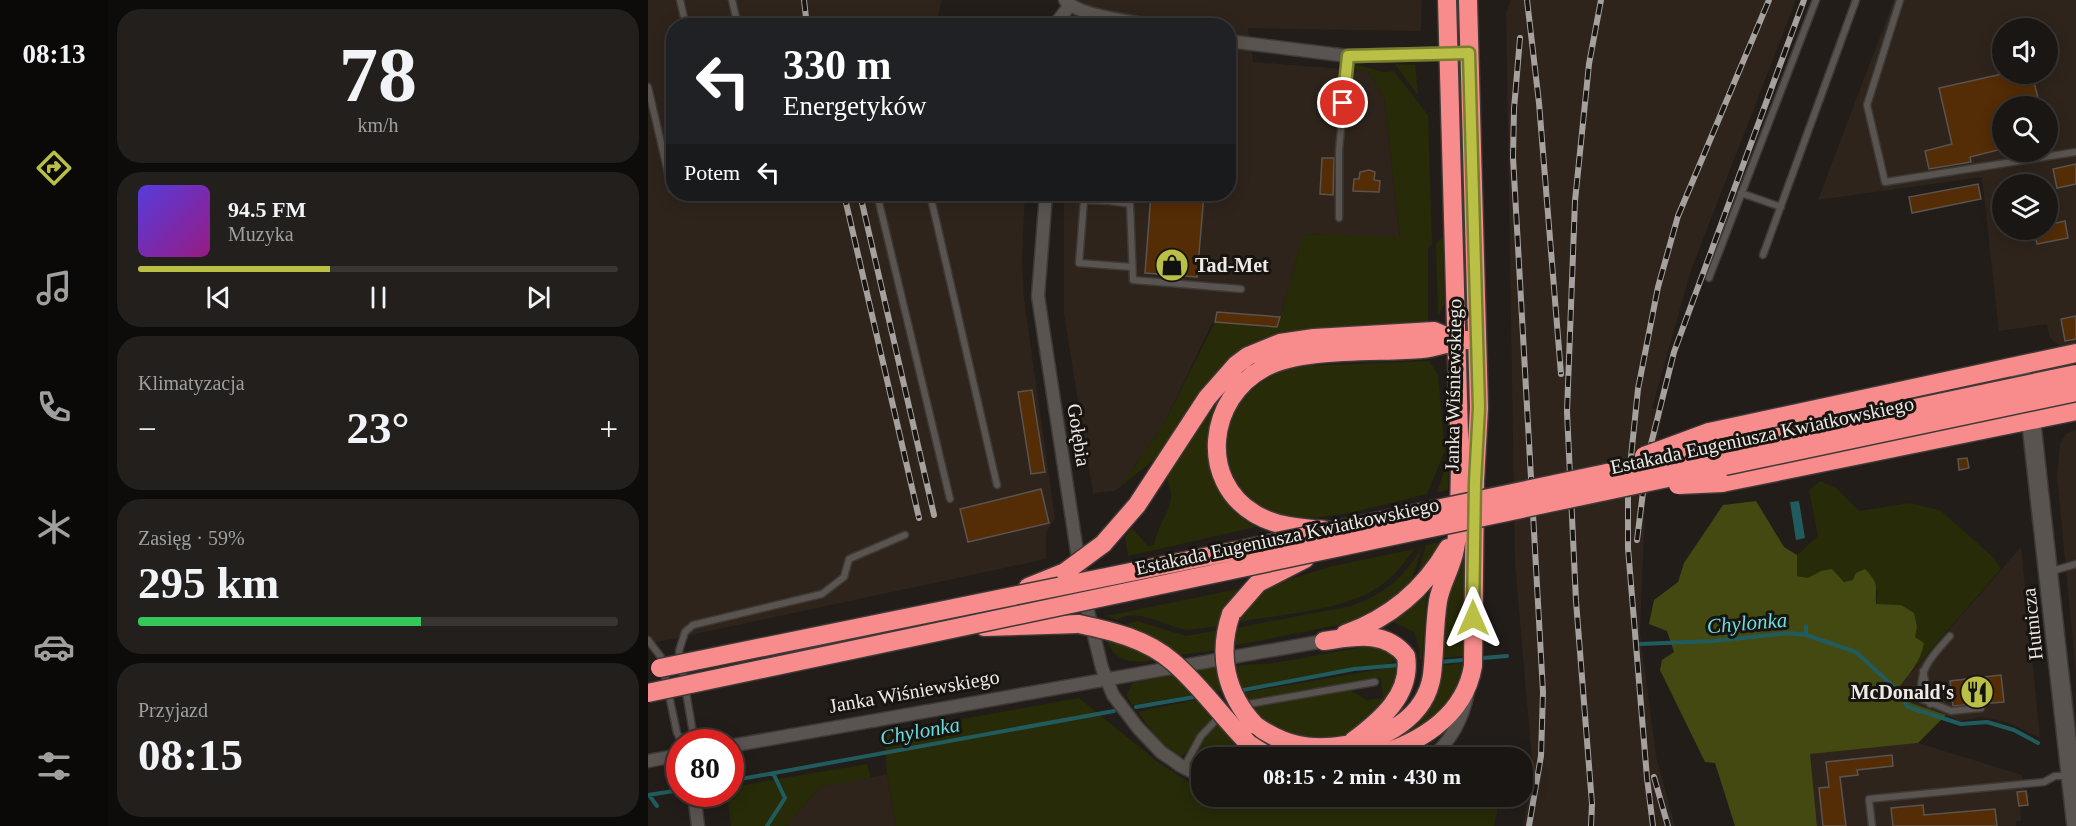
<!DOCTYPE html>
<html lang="pl">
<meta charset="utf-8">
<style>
:root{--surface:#1a1613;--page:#231f1c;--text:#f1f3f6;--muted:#9f9fa0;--line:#383533;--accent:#bac046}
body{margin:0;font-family:Georgia,serif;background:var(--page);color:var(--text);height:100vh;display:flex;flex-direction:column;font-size:22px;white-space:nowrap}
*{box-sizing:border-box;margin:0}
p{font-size:20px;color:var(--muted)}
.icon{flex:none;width:33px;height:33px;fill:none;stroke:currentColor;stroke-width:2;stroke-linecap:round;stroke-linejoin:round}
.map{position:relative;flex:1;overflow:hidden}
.drawer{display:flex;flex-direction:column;gap:9px;padding:9px;background:#0e0c0a;width:540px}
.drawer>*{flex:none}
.guide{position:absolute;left:18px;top:18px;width:570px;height:183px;border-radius:24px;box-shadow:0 3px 15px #0003,0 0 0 2px var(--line);background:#202124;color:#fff;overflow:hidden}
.controls{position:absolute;left:1344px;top:18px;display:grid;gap:12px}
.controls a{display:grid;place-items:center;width:66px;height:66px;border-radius:50%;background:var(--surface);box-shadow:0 3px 15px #0003,0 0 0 2px var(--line);font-size:30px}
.speed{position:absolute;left:18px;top:729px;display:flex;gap:12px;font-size:30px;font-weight:700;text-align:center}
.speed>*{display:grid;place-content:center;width:78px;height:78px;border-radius:50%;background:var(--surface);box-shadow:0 3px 15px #0003,0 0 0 2px var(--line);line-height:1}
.speed .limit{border:9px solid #d22;background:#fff;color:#111}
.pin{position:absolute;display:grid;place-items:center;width:51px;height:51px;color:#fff;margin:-26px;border:3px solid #fff;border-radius:50%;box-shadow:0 2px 6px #0007}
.me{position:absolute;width:66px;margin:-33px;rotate:0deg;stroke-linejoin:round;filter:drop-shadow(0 0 4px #0008)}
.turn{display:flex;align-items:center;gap:21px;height:126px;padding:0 18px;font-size:27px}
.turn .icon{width:78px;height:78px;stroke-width:2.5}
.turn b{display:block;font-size:42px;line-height:51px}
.then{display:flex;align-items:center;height:57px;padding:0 18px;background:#0003;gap:12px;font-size:22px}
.big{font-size:45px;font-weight:600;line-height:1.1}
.drawer .widget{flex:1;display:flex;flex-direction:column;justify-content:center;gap:9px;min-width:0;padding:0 21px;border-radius:24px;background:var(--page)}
.drawer .dial{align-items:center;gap:0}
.dial b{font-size:78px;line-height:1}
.song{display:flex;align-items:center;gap:18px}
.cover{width:72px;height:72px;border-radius:9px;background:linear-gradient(135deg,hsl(250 70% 55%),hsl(310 70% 35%))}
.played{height:6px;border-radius:3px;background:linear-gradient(90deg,var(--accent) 40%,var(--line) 40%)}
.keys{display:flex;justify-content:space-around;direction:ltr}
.heat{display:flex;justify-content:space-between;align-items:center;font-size:33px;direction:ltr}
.charge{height:9px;border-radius:4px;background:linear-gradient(90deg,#34c759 59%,var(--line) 0)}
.trip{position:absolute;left:543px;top:747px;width:342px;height:60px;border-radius:24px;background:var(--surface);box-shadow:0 3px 15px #0003,0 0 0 2px var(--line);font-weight:600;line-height:60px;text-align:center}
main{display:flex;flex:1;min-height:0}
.menu{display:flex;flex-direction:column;width:108px;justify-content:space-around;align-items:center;background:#0a0908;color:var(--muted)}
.menu .icon{width:42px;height:42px}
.menu .selected{color:var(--accent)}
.menu b{font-size:27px;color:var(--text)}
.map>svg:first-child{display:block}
.built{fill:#2e241c;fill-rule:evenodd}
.green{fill:#272b08}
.forest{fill:#444912}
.water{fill:#205c5e}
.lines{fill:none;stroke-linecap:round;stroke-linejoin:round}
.stream{stroke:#205c5e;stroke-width:4}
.building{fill:#542c05;stroke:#5a5450;stroke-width:1.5}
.lane-casing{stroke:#3d3937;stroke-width:9}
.street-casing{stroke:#3d3937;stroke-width:15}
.secondary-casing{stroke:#3d3937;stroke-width:21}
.highway-casing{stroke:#3d3937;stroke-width:21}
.lane{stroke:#5a5450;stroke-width:6}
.street{stroke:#5a5450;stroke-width:12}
.secondary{stroke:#5a5450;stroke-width:18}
.highway{stroke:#f88c8c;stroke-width:18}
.rail-casing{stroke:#a6a19e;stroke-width:6}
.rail{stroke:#181410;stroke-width:4;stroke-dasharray:11;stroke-linecap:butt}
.highway-bridge-casing{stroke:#3d3937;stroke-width:21;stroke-linecap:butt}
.highway-bridge{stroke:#f88c8c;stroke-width:18}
.route-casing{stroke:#797d2e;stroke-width:15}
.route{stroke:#bac046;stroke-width:10}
.labels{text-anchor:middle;stroke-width:6;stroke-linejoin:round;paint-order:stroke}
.poi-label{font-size:20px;font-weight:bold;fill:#eeeae7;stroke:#181410;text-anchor:start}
.street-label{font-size:20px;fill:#eeeae7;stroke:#181410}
.water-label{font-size:21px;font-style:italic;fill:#68dde2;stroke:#181410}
</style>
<main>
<nav class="menu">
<b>08:13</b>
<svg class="icon selected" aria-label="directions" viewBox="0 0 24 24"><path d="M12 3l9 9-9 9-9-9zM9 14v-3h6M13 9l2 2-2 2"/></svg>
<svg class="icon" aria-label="music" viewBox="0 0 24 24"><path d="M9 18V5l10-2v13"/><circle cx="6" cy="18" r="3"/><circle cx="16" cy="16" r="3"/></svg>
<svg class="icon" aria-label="phone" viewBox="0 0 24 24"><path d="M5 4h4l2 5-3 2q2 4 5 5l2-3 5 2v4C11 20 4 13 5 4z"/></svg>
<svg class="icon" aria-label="climate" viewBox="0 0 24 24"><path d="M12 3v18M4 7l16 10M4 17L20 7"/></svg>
<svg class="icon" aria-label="car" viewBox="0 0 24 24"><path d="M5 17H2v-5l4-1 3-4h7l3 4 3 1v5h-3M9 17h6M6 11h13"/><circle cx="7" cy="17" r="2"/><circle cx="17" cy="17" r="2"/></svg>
<svg class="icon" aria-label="filters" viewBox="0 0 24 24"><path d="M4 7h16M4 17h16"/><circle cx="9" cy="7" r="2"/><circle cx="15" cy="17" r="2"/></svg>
</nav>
<section class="drawer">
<div class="widget dial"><b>78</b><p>km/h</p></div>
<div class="widget">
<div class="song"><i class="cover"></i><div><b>94.5 FM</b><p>Muzyka</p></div></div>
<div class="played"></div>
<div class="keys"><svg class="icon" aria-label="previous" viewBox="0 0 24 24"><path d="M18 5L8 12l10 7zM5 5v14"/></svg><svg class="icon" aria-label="pause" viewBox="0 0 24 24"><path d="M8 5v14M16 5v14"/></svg><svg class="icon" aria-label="next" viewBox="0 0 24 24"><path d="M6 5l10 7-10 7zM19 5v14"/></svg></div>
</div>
<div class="widget"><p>Klimatyzacja</p>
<div class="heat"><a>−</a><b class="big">23°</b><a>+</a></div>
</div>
<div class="widget"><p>Zasięg · 59%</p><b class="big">295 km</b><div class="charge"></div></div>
<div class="widget"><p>Przyjazd</p><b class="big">08:15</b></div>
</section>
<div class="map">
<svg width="1428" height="826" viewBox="0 0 1428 826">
<rect width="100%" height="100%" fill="#221d19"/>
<path class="built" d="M 0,0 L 294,0 L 290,15 L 292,25 L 26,26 L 26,194 L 377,194 L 374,258 L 376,299 L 407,518 L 398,533 L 398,559 L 0,644 Z
M 421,0 L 774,0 L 773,31 L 600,28 L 605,62 L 720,71 L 736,98 L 752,238 L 655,234 L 630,327 L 565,321 L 517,422 L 472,487 L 466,491 L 445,493 L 416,314 L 416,194 L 580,194 L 580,26 L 426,25 Z
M 863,0 L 1148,0 L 1043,270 L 1004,408 L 1015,412 L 997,506 L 992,633 L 1008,756 L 1027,826 L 875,826 L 885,771 L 867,563 L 858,12 Z
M 1246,0 L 1428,0 L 1428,344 L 1412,345 L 1405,341 L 1401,336 L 1399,324 L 1351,331 L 1334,177 L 1170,200 ZM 1354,28 L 1400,28 L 1400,74 L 1354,74 ZM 1354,106 L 1400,106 L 1400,152 L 1354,152 ZM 1354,184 L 1400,184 L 1400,230 L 1354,230 Z
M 1428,429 L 1428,674 L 1409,476 L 1412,444 L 1418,434 Z
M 1373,547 L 1392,738 L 1359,722 L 1333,717 L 1312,721 L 1263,703 L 1252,686 Z
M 1270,743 L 1374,775 L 1376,791 L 1380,791 L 1381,798 L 1372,806 L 1373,821 L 1368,821 L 1368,826 L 1169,826 L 1161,754 Z
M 239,774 L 248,826 L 138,826 L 172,787 Z"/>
<path class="green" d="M 705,64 L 736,72 L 746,71 L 780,115 L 784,244 L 780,248 L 780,321 L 776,323 L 631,334 L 606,344 L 568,373 L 513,454 L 472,487 L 517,422 L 567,322 L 630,327 L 655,234 L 752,237 L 736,98 L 720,71 L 708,70 Z
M 747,64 L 767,65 L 770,93 L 768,93 Z
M 814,230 L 823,302 L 820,305 L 815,302 Z
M 795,237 L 796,305 L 790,316 L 788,244 Z
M 781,361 L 790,375 L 797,451 L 779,494 C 734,504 672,526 627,515 C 613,512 600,499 591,488 C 552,435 594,380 650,366 Z
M 566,403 L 568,405 C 550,449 565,505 608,527 L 480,556 L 477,537 L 484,528 L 500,546 L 506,545 C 511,516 532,507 518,477 Z
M 801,455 L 800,490 L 789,492 Z
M 1172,481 L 1188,488 L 1211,511 L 1261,503 L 1292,510 L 1346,558 L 1353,569 L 1267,668 L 1274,652 L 1253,605 L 1228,604 L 1230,591 L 1205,580 L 1195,582 L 1184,569 L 1160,578 L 1149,576 L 1149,555 L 1170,536 L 1161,490 Z
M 818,537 L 818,638 L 815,656 L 790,658 L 793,605 Z
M 797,541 L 766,588 L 778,545 Z
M 774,547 L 761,588 L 747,600 L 706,622 L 584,646 L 588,628 L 703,606 C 735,595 757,577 774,547 Z
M 766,549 C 757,562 746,577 732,586 C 697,611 632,614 590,622 L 603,598 L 616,587 L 685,566 Z
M 590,589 L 571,626 C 559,627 546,631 534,629 C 515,625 488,607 470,620 L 458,616 Z
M 779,590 L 774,659 L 771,659 L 772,650 L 766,632 L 741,620 Z
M 489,621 L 538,636 L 571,630 L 568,650 L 531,655 L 479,624 Z
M 462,635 L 510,660 C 486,663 466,665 458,637 Z
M 726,645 L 736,645 L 751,660 L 739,664 L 592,688 L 584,666 L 626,663 Z
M 815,663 L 808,689 L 786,720 L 734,748 L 690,757 L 641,755 L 605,737 L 592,723 L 615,740 L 737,741 L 790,666 Z
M 569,665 L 575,691 L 565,692 L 546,671 Z
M 740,668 L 752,668 C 746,695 744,696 724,714 C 718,720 711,729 703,733 C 666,749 627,733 601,706 L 700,689 L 719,700 L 735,698 L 733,678 L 598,700 L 594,693 Z
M 528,674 L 547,695 L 484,705 L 478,695 L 485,683 Z
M 431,698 L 511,763 L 553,790 L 554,796 L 572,797 L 606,804 L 674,796 L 852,797 L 846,826 L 248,826 L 239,774 L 236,733 Z
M 551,699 L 566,718 C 552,729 547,748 532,758 L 509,739 L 490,712 Z
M 570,722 L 610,757 L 554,758 L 553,771 L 547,768 C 544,748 557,736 570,722 Z
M 799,729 L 774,755 L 758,757 L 780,746 Z
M 219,764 L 223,778 L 172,787 L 138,826 L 83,826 L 79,794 L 82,794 L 83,787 Z"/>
<path class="forest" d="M 1108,501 L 1136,547 L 1149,555 L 1149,576 L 1160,578 L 1173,571 L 1184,569 L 1196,582 L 1205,580 L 1208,573 L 1217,569 C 1232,585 1227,584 1228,604 L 1253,605 L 1266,613 L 1269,627 L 1267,637 L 1276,643 C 1273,661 1263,672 1252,686 L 1263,703 L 1298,715 L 1270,743 L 1162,754 L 1169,826 L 1087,826 L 1067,763 L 1057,762 L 1012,670 L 1014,660 L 1026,652 L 1019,631 L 1001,624 L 1006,600 L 1030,582 L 1036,563 L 1075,505 Z"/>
<path class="water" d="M 1151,501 L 1157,538 L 1148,540 L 1142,502 Z"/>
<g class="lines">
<path class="stream" d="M 1158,635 L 1158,626
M 992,644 L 1066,641 L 1141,633 L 1158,635 L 1208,652 L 1246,687 L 1260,707 L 1313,724 L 1339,722 L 1366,730 L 1390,743
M 835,658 L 859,656
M 792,662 L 815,660
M 590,691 L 706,669 L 752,665
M 488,707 L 552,696
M 82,781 L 466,711
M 0,795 L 26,791
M 1,795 L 9,806
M 119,826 L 137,798 L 125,773"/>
</g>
<path class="building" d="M 1354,74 L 1384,74 L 1392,106 L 1354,106 L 1354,149 L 1322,157 L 1323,162 L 1281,169 L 1277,151 L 1304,144 L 1291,88 Z
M 674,158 L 686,158 L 685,195 L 672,194 Z
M 1428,164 L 1428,184 L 1409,188 L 1405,169 Z
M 721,170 L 727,172 L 726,180 L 732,181 L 731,192 L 705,191 L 706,179 L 711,179 L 712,172 Z
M 1330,184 L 1333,199 L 1264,213 L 1261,197 Z
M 503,194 L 556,194 L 549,277 L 497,273 Z
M 1417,221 L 1420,238 L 1389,244 L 1386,230 L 1400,230 L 1400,225 Z
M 569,312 L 632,317 L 629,327 L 567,322 Z
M 1428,316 L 1428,339 L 1417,341 L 1413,319 Z
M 384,390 L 397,472 L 383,474 L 370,392 Z
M 1319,458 L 1321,468 L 1311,470 L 1310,459 Z
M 393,489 L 401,523 L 320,542 L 312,509 Z
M 1353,675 L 1356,702 L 1305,706 L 1302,681 Z
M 1244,755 L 1245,766 L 1209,770 L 1210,775 L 1192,777 L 1198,826 L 1175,826 L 1171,788 L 1181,787 L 1178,762 Z
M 1378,791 L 1380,805 L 1371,806 L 1369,792 Z
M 1275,805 L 1276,815 L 1347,809 L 1349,826 L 1245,826 L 1243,808 Z"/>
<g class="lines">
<defs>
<path id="lane" d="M 32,0 L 38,26
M 84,0 L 90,26
M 1252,0 L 1219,105 L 1237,182 L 1428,152
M 0,87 L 24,190
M 1093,193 L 1133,207
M 229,194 L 302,499
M 282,194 L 349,485
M 462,194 L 461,201 L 482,204 L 485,280 L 593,289
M 461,201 L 436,200 L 431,263 L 484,267
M 691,218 L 691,150 L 700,56
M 1115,255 L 1208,0
M 1061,278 L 1168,0
M 1401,572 L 1428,564
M 1302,636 C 1284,656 1269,670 1274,699 L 1303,711 L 1333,708
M 0,640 L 13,657 L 29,733 L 34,742
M 1275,671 L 1282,704
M 595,705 L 727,682
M 43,742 L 45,733 L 31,651 L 37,632 L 45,625 L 174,594 L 196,577 L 201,559 L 257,535
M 536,767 L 553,736 L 573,715
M 1224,826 L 1221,799 L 1396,782 L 1407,776 L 1420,776"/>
<path id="street" d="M 417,0 C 432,17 484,21 506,26
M 406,26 L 422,5
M 580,41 L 700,56 L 821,53
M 398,194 L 390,296 L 435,591 L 454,668 L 465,695 L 490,728 L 513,752 L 533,766 L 554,777
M 82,746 L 676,641
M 783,758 C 804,740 815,719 820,692
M 0,761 L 32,755
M 46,794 L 50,826"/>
<path id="secondary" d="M 1375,365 C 1368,387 1370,402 1383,420 L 1428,823"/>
<path id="highway" d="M 1061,432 L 1428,353
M 1074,483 L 1428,411
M 678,530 C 653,528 629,527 607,514 C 550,480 560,398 616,368 C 654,347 730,353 774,349 C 789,348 803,341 819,340
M 455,544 L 489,505 L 559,398 L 588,365 L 600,356 L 632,343 L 666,338 L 786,331 L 809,341
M 380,587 L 417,572
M 583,614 L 610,583 L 657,559
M 336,627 L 431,624
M 697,634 C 742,618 777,588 800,548
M 676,641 C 705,637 737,629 758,656 C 764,694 733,720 705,741
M 607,725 C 637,746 662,751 698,745 C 736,740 778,717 784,675 C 787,650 786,626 790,601 C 793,583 804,567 807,549 C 812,524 811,497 812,471 L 799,0
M 601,744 L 623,758
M 720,758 C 767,745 816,719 825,666 L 827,481 L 831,408 L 820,0"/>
</defs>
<use href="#lane" class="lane-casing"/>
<use href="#street" class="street-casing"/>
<use href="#secondary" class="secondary-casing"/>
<use href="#highway" class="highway-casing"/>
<use href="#lane" class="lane"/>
<use href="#street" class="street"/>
<use href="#secondary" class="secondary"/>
<use href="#highway" class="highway"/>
<defs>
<path id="rail" d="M 156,0 L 159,26
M 879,0 L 891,103 L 913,374
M 872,38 L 866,109 L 865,157 L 895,692 L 893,756 L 881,826
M 196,194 L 271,518
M 212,194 L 286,515
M 989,540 L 999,460 L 1026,352 L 1156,0
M 1006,777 L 1020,826
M 943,826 L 944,804 L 928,601 L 919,412 L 927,201 L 941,64 L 953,0
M 1005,826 L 999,778 L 980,548 L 980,486 L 990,389 L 1010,287 L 1030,216 L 1121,0"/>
</defs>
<use href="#rail" class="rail-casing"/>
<use href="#rail" class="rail"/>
<defs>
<path id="highway-bridge" d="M 996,456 L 1061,432
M 1030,485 L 1074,483
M 417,572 L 455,544
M 583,614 C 569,655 578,694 607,725
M 431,624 C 464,631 499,639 525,662 C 553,686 575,718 601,744
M 12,668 L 689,530 L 1428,374
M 0,693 L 1428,392"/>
</defs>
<use href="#highway-bridge" class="highway-bridge-casing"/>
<use href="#highway-bridge" class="highway-bridge"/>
</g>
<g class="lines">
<defs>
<path id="route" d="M 695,103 L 700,56 L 821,53 L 831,408 L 827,482 L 825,618"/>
</defs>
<use href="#route" class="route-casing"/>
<use href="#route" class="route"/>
</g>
<defs>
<symbol id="shop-disc" viewBox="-11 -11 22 22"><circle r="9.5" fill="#bac046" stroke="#181410"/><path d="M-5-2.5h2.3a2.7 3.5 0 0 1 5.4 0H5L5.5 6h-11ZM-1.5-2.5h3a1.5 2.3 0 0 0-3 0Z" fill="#111"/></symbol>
<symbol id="restaurant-disc" viewBox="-11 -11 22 22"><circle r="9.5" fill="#bac046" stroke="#181410"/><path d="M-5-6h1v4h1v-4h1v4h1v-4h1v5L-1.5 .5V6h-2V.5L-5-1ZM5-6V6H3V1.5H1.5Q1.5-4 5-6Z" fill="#111"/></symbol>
</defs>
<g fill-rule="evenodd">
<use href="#shop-disc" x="505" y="246" width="38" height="38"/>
<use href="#restaurant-disc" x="1310" y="673" width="38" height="38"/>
</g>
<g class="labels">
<g class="poi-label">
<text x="547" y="272">Tad-Met</text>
<text x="1306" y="699" text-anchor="end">McDonald's</text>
</g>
<g class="street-label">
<text transform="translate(805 385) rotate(-89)" y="7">Janka Wiśniewskiego</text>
<text transform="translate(431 435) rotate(81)" y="7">Gołębia</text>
<text transform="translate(1114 435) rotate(-12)" y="7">Estakada Eugeniusza Kwiatkowskiego</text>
<text transform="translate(639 536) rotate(-12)" y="7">Estakada Eugeniusza Kwiatkowskiego</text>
<text transform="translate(1384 624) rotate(-96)" y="7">Hutnicza</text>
<text transform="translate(266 691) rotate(-10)" y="7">Janka Wiśniewskiego</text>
</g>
<g class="water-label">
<text transform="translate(1099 623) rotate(-5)" y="7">Chylonka</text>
<text transform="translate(272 731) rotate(-10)" y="7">Chylonka</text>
</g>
</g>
</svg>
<div class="controls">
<a><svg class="icon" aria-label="sound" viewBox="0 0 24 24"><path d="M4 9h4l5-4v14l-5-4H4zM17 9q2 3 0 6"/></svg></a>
<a><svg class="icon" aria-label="search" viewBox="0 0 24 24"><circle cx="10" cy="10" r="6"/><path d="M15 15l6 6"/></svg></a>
<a><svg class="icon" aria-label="layers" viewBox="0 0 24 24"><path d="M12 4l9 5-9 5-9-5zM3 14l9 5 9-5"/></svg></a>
</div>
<div class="speed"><div class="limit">80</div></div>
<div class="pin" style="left:695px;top:103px;background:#d93025"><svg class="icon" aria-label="arrive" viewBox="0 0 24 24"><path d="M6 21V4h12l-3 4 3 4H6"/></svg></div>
<svg class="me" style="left:825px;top:618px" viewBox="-20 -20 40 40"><path d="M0-17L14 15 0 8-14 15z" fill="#bac046" stroke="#fff" stroke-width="4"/></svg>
<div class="trip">08:15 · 2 min · 430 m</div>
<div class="guide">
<div class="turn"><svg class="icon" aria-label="left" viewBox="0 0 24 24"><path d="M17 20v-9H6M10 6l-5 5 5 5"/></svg><div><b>330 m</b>Energetyków</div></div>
<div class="then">Potem<svg class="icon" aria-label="left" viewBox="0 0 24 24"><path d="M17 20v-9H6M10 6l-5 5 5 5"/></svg></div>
</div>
</div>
</main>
